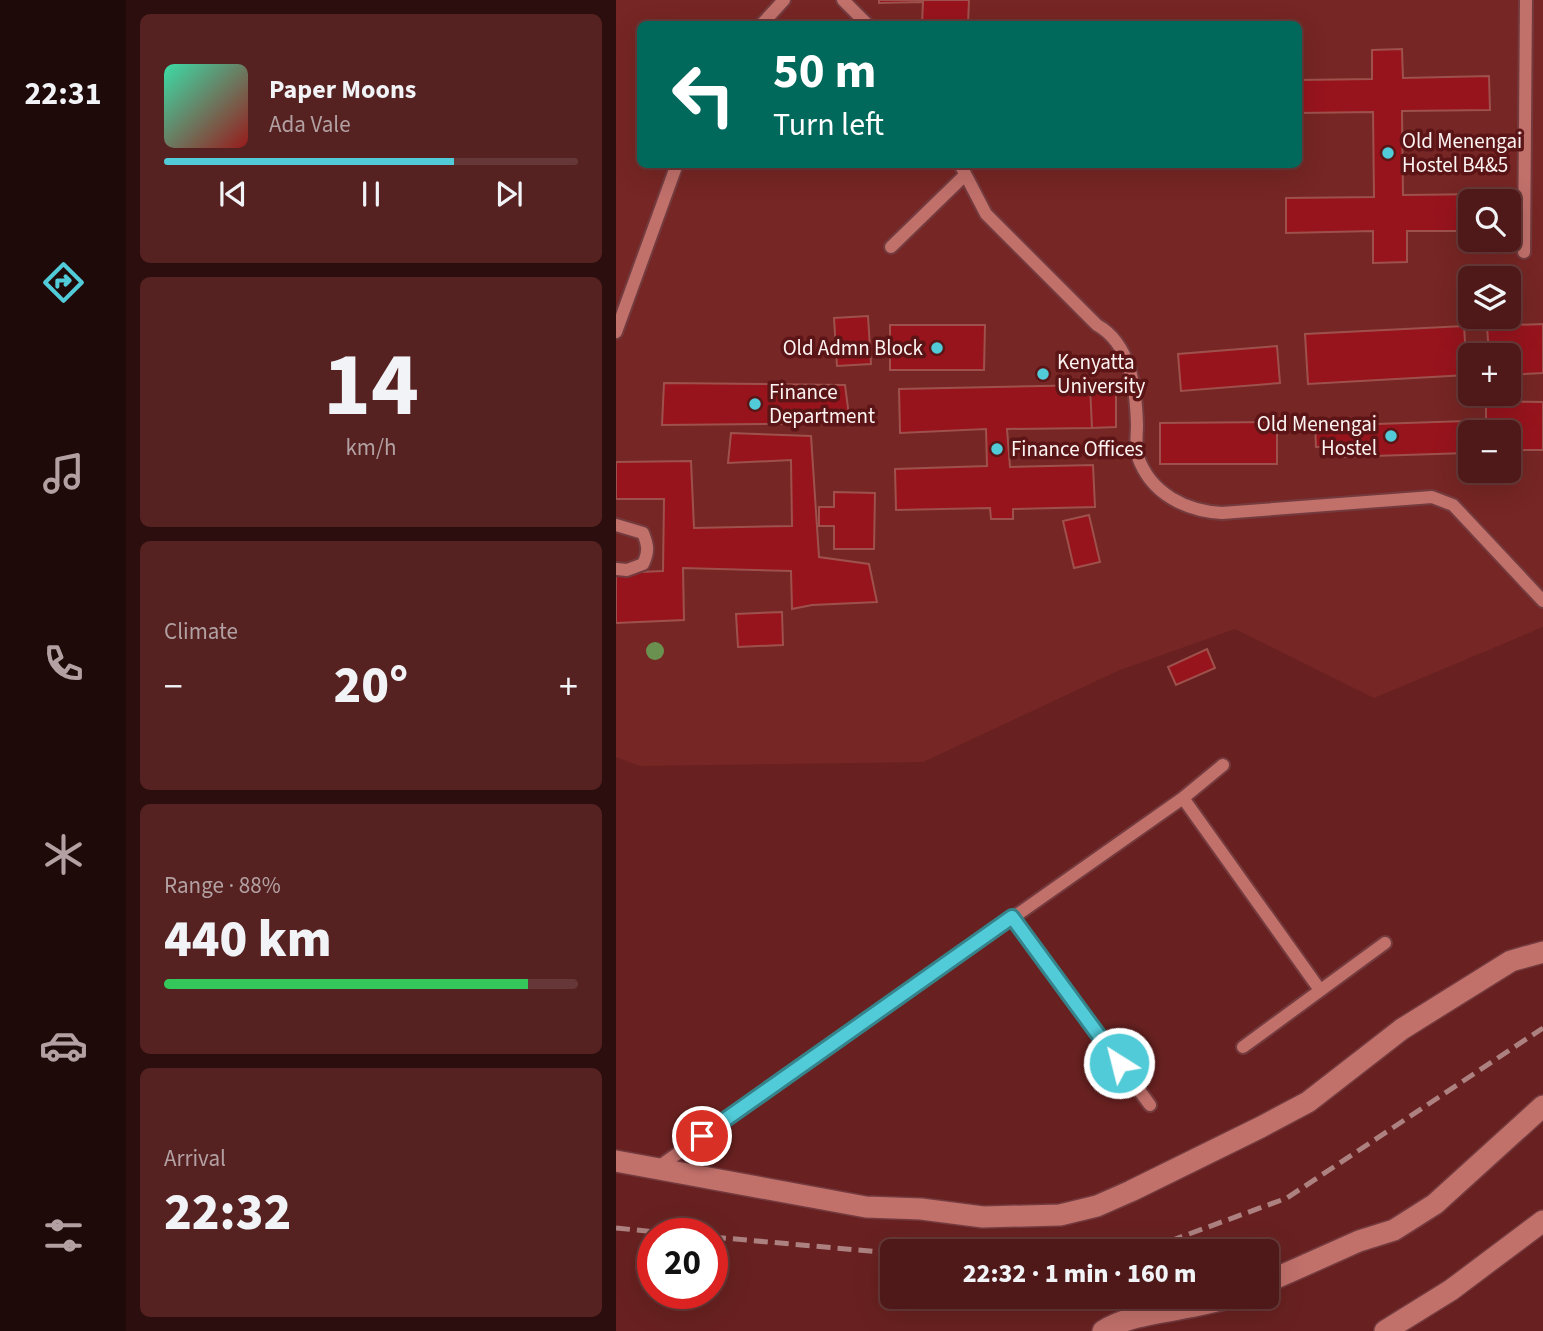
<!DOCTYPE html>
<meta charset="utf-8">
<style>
:root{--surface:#4e1918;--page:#552221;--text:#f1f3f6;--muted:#b3a0a2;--line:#653837;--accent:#52cbd8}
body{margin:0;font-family:"Source Sans 3",sans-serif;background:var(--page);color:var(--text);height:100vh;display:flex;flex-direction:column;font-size:26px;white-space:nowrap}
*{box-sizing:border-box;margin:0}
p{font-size:23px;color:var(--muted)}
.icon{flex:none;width:38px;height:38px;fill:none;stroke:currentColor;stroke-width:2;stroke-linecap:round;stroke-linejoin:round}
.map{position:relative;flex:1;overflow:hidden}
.sheet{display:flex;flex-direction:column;gap:14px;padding:14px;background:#2b0e0d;width:490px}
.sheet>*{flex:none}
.guide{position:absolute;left:21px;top:21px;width:665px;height:147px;border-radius:10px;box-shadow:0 7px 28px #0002,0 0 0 2px var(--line);background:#00695c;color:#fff;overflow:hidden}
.fabs{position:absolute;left:842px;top:189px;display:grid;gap:14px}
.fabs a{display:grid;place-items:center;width:63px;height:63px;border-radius:10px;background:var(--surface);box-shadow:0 7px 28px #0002,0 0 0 2px var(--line);font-size:35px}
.speed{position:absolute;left:21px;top:1218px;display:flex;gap:14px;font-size:35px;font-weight:700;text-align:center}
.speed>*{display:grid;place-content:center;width:91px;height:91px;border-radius:50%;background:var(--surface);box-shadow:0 7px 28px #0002,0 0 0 2px var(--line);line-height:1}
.speed .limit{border:10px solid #d22;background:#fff;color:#111}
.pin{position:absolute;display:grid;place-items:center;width:60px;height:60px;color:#fff;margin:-30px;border:4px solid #fff;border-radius:50%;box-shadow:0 2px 7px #0007}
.me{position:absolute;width:77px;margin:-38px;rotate:324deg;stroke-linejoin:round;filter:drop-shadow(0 0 5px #0008)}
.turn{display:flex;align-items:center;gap:24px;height:147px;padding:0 21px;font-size:32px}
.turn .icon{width:91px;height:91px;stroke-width:2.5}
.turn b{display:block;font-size:49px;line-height:60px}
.big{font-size:52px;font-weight:800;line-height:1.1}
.sheet .card{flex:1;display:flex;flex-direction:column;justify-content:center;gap:10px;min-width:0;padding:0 24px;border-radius:10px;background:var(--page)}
.sheet .dial{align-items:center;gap:0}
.dial b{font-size:91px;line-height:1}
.song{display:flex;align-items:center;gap:21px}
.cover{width:84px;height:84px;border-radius:10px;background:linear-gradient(135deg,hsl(160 70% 55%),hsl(0 70% 35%))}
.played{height:7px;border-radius:4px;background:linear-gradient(90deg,var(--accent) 70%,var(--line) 70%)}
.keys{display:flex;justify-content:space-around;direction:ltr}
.heat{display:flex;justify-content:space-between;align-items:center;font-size:38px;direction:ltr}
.charge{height:10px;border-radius:5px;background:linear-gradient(90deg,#34c759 88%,var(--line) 0)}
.trip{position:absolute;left:264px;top:1239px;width:399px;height:70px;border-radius:10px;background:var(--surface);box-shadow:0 7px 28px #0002,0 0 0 2px var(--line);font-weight:800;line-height:70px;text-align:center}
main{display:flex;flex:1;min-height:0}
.tab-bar{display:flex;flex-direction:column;width:126px;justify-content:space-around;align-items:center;background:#1f0a0a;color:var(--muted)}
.tab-bar .icon{width:49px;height:49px}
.tab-bar .active{color:var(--accent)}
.tab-bar b{font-size:32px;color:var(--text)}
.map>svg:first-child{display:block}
.built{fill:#762624;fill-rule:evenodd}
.building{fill:#97141d;stroke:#9e514c;stroke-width:2}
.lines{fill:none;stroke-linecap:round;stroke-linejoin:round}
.lane-casing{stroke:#743b3f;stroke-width:16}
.street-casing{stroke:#743b3f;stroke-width:24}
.lane{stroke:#c1706a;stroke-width:12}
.street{stroke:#c1706a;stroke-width:21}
.rail{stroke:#ac8180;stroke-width:5;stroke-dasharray:14 7;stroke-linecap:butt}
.tree{fill:#6b9150}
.route-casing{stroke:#35848c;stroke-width:18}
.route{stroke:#52cbd8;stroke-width:12}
.poi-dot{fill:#52cbd8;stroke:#5c1516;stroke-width:2.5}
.labels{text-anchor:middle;stroke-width:7;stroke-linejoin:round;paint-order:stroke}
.poi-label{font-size:21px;fill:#fbf2f1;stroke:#5c1516;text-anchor:start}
</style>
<main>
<nav class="tab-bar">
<b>22:31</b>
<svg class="icon active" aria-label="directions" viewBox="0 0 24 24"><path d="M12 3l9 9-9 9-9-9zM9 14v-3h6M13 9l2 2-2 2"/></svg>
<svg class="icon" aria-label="music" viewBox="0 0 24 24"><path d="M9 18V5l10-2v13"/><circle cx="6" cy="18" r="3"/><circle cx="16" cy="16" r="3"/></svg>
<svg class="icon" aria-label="phone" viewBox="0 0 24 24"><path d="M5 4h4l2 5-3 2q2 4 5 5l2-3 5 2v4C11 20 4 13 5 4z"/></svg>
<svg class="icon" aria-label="climate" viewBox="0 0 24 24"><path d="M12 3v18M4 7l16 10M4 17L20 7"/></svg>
<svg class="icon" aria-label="car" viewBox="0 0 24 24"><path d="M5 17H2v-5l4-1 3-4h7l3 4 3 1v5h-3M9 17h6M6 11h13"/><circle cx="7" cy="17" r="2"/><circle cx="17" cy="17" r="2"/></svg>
<svg class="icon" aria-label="filters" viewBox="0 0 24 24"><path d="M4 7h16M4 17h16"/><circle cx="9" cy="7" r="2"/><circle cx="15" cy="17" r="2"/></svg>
</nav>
<section class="sheet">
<div class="card">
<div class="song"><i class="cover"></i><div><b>Paper Moons</b><p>Ada Vale</p></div></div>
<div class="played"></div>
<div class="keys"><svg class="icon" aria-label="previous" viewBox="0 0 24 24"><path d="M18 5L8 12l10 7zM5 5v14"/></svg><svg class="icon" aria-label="pause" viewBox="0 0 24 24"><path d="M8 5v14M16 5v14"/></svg><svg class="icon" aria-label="next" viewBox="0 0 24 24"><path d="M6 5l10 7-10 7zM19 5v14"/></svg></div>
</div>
<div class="card dial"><b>14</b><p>km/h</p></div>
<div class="card"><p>Climate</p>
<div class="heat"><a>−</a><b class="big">20°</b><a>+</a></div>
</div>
<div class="card"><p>Range · 88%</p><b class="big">440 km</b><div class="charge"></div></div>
<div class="card"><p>Arrival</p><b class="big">22:32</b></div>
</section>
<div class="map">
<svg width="927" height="1331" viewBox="0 0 927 1331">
<rect width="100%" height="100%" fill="#682120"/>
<path class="built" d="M 0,0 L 927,0 L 927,627 L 758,698 L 619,629 L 504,670 L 307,762 L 24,766 L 0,757 ZM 24,24 L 682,24 L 682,164 L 24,164 ZM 854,201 L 892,201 L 892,240 L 854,240 ZM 854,278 L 892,278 L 892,317 L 854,317 ZM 854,355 L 892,355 L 892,394 L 854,394 ZM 854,432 L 892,432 L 892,471 L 854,471 Z"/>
<path class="building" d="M 263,0 L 353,0 L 352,24 L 306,24 L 307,2 L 263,3 Z
M 786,49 L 787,78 L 873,76 L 874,110 L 786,111 L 787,195 L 872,194 L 872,201 L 854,201 L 854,231 L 791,231 L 791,262 L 757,263 L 757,231 L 670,233 L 670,198 L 758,197 L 757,112 L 682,113 L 682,80 L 756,79 L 756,50 Z
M 252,316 L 255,364 L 221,366 L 218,318 Z
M 927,324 L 927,373 L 892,375 L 892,355 L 873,355 L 871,326 Z
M 274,325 L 369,325 L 368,370 L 274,370 Z
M 848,326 L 851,375 L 692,384 L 689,334 Z
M 661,346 L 664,383 L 565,391 L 562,354 Z
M 48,383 L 229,385 L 234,423 L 46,425 Z
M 474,385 L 476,428 L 391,429 L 394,467 L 477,465 L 479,507 L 397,509 L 397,519 L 375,519 L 374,508 L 280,510 L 279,469 L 371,466 L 370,429 L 284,433 L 283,389 Z
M 474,385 L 500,385 L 500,427 L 476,428 Z
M 870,401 L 927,402 L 927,450 L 892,450 L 892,432 L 870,432 Z
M 850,421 L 851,453 L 726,457 L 725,446 L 700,447 L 699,426 Z
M 661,422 L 661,464 L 544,464 L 544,423 Z
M 115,433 L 195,436 L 203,557 L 253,564 L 261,602 L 196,605 L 176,609 L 175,571 L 67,568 L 68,620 L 0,623 L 0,573 L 47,571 L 48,499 L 0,499 L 0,462 L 75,461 L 78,528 L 176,526 L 175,460 L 112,463 Z
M 218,492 L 259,493 L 258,549 L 218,549 L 218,526 L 203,526 L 203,507 L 218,507 Z
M 473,515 L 484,562 L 458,568 L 447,521 Z
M 166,612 L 167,645 L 122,647 L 120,614 Z
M 591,649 L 599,668 L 560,685 L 552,667 Z"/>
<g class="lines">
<defs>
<path id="lane" d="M 227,0 L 251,24
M 146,24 L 168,0
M 344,164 L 370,214 L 481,325 C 515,344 520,389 521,425 C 521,434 519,448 522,457 C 535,494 570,511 606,513 L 816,497 L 837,505 L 927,601
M 275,247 L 348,176
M 908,252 L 910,0
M 0,332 L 61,164
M 0,525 L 27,533 C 32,545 33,552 27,564 L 11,570 L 0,569
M 567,798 L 704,990
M 396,917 L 534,1105
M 627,1047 L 769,943
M 41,1168 L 567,798 L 607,765"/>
<path id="street" d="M 0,1161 L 250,1207 L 305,1209 L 367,1217 L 444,1215 L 481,1206 L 515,1191 L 645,1127 L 692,1102 L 786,1029 L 895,961 L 927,952
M 651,1282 L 743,1241 L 778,1230 L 819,1204 L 927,1106
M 487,1331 C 517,1311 576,1311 614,1297
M 769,1331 L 835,1290 L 927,1221"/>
</defs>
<use href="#lane" class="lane-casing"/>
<use href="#street" class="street-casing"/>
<use href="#lane" class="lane"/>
<use href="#street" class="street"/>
<path class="rail" d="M 0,1228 L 61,1234
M 96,1237 L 276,1253
M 491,1251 L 554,1241 L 671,1198 L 927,1028"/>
</g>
<circle class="tree" cx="39" cy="651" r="9"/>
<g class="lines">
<defs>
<path id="route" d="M 86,1136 L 396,917 L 503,1063"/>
</defs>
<use href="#route" class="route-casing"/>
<use href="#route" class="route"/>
</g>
<g class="poi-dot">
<circle cx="772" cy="153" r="7"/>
<circle cx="321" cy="348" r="7"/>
<circle cx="427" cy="374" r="7"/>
<circle cx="139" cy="404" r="7"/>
<circle cx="775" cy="436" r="7"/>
<circle cx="381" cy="449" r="7"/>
</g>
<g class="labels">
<g class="poi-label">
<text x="786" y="148">Old Menengai<tspan x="786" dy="24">Hostel B4&amp;5</tspan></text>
<text x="307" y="355" text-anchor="end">Old Admn Block</text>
<text x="441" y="369">Kenyatta<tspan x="441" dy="24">University</tspan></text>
<text x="153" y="399">Finance<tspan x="153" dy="24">Department</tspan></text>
<text x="761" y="431" text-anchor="end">Old Menengai<tspan x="761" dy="24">Hostel</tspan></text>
<text x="395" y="456">Finance Offices</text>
</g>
</g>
</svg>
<div class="fabs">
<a><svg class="icon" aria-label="search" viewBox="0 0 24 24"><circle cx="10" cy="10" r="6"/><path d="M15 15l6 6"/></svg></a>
<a><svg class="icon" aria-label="layers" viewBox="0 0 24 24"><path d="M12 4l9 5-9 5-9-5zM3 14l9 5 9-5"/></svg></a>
<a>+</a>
<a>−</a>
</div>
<div class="speed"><div class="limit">20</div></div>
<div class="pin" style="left:86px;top:1136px;background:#d93025"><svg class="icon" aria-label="arrive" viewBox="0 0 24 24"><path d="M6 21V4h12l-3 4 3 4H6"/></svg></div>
<svg class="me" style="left:503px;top:1063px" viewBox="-20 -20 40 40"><circle r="17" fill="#52cbd8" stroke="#fff" stroke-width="3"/><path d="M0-11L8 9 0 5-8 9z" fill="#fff"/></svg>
<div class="trip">22:32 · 1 min · 160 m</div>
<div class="guide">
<div class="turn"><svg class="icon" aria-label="left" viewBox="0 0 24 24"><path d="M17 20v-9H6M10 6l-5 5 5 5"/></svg><div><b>50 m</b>Turn left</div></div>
</div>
</div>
</main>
